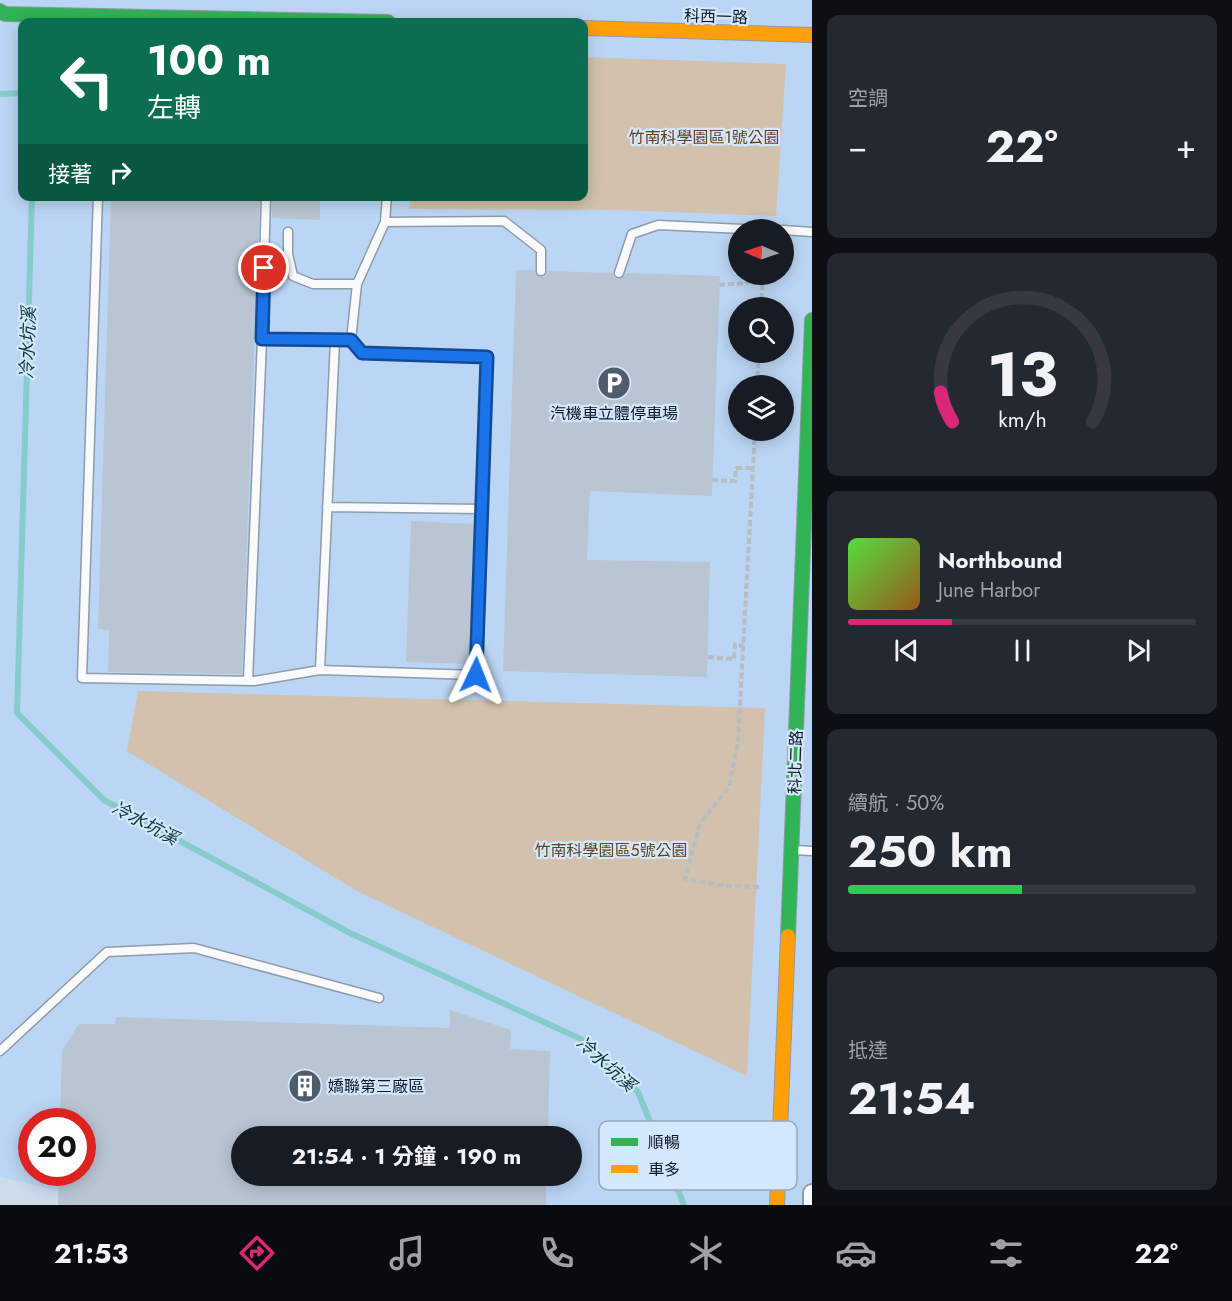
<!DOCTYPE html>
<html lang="zh-TW">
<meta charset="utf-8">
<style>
:root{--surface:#171b24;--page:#242831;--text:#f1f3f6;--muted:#9ea1a6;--line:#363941;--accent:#db2777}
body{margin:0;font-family:Jost,"Noto Sans TC",sans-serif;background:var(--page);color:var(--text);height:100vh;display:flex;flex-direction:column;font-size:22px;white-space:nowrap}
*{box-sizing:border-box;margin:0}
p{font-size:20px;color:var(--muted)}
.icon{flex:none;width:33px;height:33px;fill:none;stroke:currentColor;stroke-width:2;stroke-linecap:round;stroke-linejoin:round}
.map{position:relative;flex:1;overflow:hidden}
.panel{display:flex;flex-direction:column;gap:15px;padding:15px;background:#0d0f14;width:420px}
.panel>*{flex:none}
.banner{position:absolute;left:18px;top:18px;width:570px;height:183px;border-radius:12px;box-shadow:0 3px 15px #0003;background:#0b6e4f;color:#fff;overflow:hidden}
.needle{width:39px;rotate:272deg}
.buttons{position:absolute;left:728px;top:219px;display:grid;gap:12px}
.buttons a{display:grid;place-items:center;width:66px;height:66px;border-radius:50%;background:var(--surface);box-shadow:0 3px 15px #0003;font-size:30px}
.speed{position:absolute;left:18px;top:1108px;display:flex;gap:12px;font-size:30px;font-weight:700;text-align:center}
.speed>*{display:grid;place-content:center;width:78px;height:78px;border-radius:50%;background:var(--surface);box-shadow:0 3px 15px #0003;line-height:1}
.speed .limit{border:9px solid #d22;background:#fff;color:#111}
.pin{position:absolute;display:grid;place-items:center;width:51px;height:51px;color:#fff;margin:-26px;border:3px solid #fff;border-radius:50%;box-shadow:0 2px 6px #0007}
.me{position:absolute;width:66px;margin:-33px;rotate:2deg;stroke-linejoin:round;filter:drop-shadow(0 0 4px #0008)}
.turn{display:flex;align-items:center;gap:21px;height:126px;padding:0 30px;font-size:27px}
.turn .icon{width:78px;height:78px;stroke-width:2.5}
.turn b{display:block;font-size:42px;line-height:51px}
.then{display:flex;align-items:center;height:57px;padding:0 30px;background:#0003;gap:12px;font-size:22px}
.big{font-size:45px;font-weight:700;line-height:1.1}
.panel .tile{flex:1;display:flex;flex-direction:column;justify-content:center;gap:9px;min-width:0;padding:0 21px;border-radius:12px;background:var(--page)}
.panel .dial{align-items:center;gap:0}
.dial svg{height:156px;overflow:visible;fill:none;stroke:var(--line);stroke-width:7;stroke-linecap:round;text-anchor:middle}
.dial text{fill:var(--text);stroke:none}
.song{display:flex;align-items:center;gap:18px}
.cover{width:72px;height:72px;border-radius:9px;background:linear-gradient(135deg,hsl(110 70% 55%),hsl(30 70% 35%))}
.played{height:6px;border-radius:3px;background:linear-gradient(90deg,var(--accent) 30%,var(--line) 30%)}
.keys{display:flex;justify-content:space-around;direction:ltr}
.heat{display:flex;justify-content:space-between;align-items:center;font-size:33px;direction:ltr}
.charge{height:9px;border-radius:4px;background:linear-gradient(90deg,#34c759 50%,var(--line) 0)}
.trip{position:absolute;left:231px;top:1126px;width:351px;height:60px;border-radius:30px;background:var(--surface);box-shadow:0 3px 15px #0003;font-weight:700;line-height:60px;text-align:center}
.dock{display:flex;height:96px;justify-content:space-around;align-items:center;background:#090b0e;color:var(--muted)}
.dock .icon{width:42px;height:42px}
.dock .active{color:var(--accent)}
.dock b{font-size:27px;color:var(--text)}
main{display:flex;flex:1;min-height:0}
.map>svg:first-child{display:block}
.built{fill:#bbd6f4;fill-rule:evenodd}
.green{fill:#d1c1ad}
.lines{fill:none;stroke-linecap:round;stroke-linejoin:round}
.stream{stroke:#86cccc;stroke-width:6}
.building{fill:#b9c5d3}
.lane-casing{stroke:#8f9ba8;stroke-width:11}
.street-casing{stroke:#8f9ba8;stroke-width:20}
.fast-casing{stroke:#8f9ba8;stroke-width:16}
.slow-casing{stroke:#8f9ba8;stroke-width:16}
.path{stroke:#b7bdc3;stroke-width:4;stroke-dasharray:6 3;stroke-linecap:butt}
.lane{stroke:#f8fafc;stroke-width:8}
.street{stroke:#f8fafc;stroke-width:16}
.fast{stroke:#30b455;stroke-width:14}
.slow{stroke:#ff9f0a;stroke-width:14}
.route-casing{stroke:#114b97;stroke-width:15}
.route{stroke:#1a73e8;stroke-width:10}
.labels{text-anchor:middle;stroke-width:4.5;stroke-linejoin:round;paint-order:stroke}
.street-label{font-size:16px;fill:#0b1723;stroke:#d3e7fd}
.park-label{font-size:16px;fill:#634319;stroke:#d3e7fd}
.poi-label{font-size:16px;fill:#0b1723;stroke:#d3e7fd}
.water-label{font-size:18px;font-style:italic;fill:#0a3835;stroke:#d3e7fd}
.key{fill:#d3e7fd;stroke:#97a9bc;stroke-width:1.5}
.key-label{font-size:16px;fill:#0b1723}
</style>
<main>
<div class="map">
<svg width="812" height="1205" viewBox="0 0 812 1205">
<rect width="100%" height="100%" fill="#cddceb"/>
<path class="built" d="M 0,0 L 812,0 L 812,1205 L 122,1205 L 0,1177 ZM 22,22 L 584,22 L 584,196 L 22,196 ZM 738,230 L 783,230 L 783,274 L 738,274 ZM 738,308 L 783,308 L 783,352 L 738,352 ZM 738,386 L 783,386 L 783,430 L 738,430 ZM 32,1122 L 82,1122 L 82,1173 L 32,1173 ZM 242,1137 L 572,1137 L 572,1176 L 242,1176 Z"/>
<path class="green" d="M 584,57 L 786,64 L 776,216 L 617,210 L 409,209 L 410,197 L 584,196 Z
M 138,691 L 765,708 L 747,1076 L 357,891 L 127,751 Z"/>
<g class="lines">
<path class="stream" d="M 0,94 L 22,93
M 32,196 L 17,713 L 104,800 L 350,933 L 581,1039 L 638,1092 L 684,1205"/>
</g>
<path class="building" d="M 111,196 L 260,196 L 242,674 L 108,672 L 109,630 L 98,629 Z
M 272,196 L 320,196 L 320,220 L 272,218 Z
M 516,270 L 535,270 L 540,277 L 545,276 L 547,271 L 613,273 L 615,278 L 620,279 L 626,273 L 720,276 L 712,496 L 590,491 L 587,560 L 710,562 L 707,677 L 503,671 Z
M 411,521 L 474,524 L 470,664 L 406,662 Z
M 450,1010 L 511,1030 L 510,1049 L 550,1051 L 548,1137 L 242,1137 L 242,1176 L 546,1176 L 546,1205 L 58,1205 L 59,1173 L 82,1173 L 82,1122 L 60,1122 L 62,1050 L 79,1024 L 115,1024 L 116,1017 L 450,1028 Z"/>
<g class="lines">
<defs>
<path id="lane" d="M 98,196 L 82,678 L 254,681 L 320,670
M 266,196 L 262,339 L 351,340 L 357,284 L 385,222 L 387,196
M 385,222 L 504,221 L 541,250 L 541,271
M 783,230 L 812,232
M 288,232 L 288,254 L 293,276 L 313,284 L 357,284
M 619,273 L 632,234 L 658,225 L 766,230
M 335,340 L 320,670 L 476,675 L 487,357 L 362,353 L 351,340
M 327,507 L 481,509
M 248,681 L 262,339
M 794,850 L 812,851
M 0,1051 L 107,952 L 194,948 L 379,998"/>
<path id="street" d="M 812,1205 L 812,1193"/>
<path id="fast" d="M 0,11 L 5,14 L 388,22
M 788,936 L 812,320"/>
<path id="slow" d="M 584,28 L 812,35
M 777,1205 L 788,936"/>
</defs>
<use href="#lane" class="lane-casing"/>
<use href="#street" class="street-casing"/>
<use href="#fast" class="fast-casing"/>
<use href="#slow" class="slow-casing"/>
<path class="path" d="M 783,266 L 784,266
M 719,285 L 746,283 L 749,274
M 761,308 L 763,274
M 757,386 L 759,352
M 755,430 L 738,741 L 729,787 L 700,824 L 685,879 L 725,886 L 760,887
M 712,480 L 735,481 L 736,468 L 752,468
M 708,657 L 734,659 L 735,644 L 743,646"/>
<use href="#lane" class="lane"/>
<use href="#street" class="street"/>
<use href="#fast" class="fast"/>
<use href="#slow" class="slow"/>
</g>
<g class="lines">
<defs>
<path id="route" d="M 264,268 L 262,339 L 351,340 L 362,353 L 487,357 L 476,675"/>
</defs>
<use href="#route" class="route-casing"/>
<use href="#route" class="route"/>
</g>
<defs>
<symbol id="parking-disc" viewBox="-11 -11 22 22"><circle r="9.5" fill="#4f5c69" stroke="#d3e7fd"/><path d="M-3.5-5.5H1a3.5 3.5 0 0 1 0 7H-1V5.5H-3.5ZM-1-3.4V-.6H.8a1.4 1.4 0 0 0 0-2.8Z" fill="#fff"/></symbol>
<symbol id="building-disc" viewBox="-11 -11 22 22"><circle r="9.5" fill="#4f5c69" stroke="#d3e7fd"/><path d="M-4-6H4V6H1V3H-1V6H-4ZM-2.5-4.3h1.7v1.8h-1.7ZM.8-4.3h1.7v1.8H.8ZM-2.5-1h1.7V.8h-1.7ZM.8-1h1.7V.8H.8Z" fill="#fff"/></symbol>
</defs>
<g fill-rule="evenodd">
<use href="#parking-disc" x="595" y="364" width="38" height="38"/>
<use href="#building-disc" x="286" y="1067" width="38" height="38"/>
</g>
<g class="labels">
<g class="street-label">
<text transform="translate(716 16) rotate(2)" y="6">科西一路</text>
<text transform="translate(795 762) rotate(-88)" y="6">科北二路</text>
</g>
<g class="park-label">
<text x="704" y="143">竹南科學園區1號公園</text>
<text x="611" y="856">竹南科學園區5號公園</text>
</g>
<g class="poi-label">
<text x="614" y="419">汽機車立體停車場</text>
<text x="328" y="1092" text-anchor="start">嬌聯第三廠區</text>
</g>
<g class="water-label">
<text transform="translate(28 343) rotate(-88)" y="6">冷水坑溪</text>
<text transform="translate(145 823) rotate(28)" y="6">冷水坑溪</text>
<text transform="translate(606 1064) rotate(42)" y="6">冷水坑溪</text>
</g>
</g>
<rect x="599" y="1121" width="198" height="69" rx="9" class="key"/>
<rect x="611" y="1138" width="27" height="8" fill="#30b455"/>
<rect x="611" y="1165" width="27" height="8" fill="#ff9f0a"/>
<g class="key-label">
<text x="648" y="1148">順暢</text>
<text x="648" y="1175">車多</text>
</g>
</svg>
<div class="buttons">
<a><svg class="needle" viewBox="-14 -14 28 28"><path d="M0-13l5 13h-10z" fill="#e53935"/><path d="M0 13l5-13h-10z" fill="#9ea1a6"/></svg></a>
<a><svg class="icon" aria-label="search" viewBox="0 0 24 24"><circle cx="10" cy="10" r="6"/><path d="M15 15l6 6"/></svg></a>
<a><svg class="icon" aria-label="layers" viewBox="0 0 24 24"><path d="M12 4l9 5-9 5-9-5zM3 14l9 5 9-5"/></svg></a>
</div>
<div class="speed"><div class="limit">20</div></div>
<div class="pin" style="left:264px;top:268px;background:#d93025"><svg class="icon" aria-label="arrive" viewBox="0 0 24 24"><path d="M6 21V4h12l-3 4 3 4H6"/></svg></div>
<svg class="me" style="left:476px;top:675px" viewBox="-20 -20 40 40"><path d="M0-17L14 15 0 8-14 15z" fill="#1a73e8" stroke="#fff" stroke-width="4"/></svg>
<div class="trip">21:54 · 1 分鐘 · 190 m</div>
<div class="banner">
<div class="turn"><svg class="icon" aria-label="left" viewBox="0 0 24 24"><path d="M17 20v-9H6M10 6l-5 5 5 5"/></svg><div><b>100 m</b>左轉</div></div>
<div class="then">接著<svg class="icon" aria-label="right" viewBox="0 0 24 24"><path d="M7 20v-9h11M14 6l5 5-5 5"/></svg></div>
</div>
</div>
<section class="panel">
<div class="tile"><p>空調</p>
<div class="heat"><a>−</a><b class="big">22°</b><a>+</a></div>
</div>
<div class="tile dial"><svg viewBox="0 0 100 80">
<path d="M14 69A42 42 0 1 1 86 69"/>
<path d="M14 69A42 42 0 0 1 8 54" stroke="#db2777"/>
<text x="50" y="56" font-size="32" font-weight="700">13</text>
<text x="50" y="72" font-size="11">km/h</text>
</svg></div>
<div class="tile">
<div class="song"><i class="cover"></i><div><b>Northbound</b><p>June Harbor</p></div></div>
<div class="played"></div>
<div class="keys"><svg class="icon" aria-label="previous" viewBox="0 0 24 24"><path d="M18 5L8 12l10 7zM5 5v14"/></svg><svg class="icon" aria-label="pause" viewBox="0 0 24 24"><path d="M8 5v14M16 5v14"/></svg><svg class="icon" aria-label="next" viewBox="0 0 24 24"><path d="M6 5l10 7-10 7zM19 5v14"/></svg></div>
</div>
<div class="tile"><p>續航 · 50%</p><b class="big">250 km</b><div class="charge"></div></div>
<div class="tile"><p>抵達</p><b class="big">21:54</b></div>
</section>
</main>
<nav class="dock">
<b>21:53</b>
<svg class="icon active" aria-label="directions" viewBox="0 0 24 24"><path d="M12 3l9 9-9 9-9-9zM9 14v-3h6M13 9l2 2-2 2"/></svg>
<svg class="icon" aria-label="music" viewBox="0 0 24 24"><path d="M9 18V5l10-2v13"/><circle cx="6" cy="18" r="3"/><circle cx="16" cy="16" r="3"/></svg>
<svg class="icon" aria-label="phone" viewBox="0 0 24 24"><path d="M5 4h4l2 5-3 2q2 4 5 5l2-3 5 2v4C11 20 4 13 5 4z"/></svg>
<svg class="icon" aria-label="climate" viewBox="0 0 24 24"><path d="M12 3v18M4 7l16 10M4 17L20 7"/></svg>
<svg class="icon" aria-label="car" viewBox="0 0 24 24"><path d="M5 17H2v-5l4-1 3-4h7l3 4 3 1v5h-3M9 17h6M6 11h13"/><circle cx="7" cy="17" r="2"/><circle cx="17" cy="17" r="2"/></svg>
<svg class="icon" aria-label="filters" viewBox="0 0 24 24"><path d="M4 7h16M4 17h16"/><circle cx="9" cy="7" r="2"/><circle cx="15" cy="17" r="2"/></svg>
<b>22°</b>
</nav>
